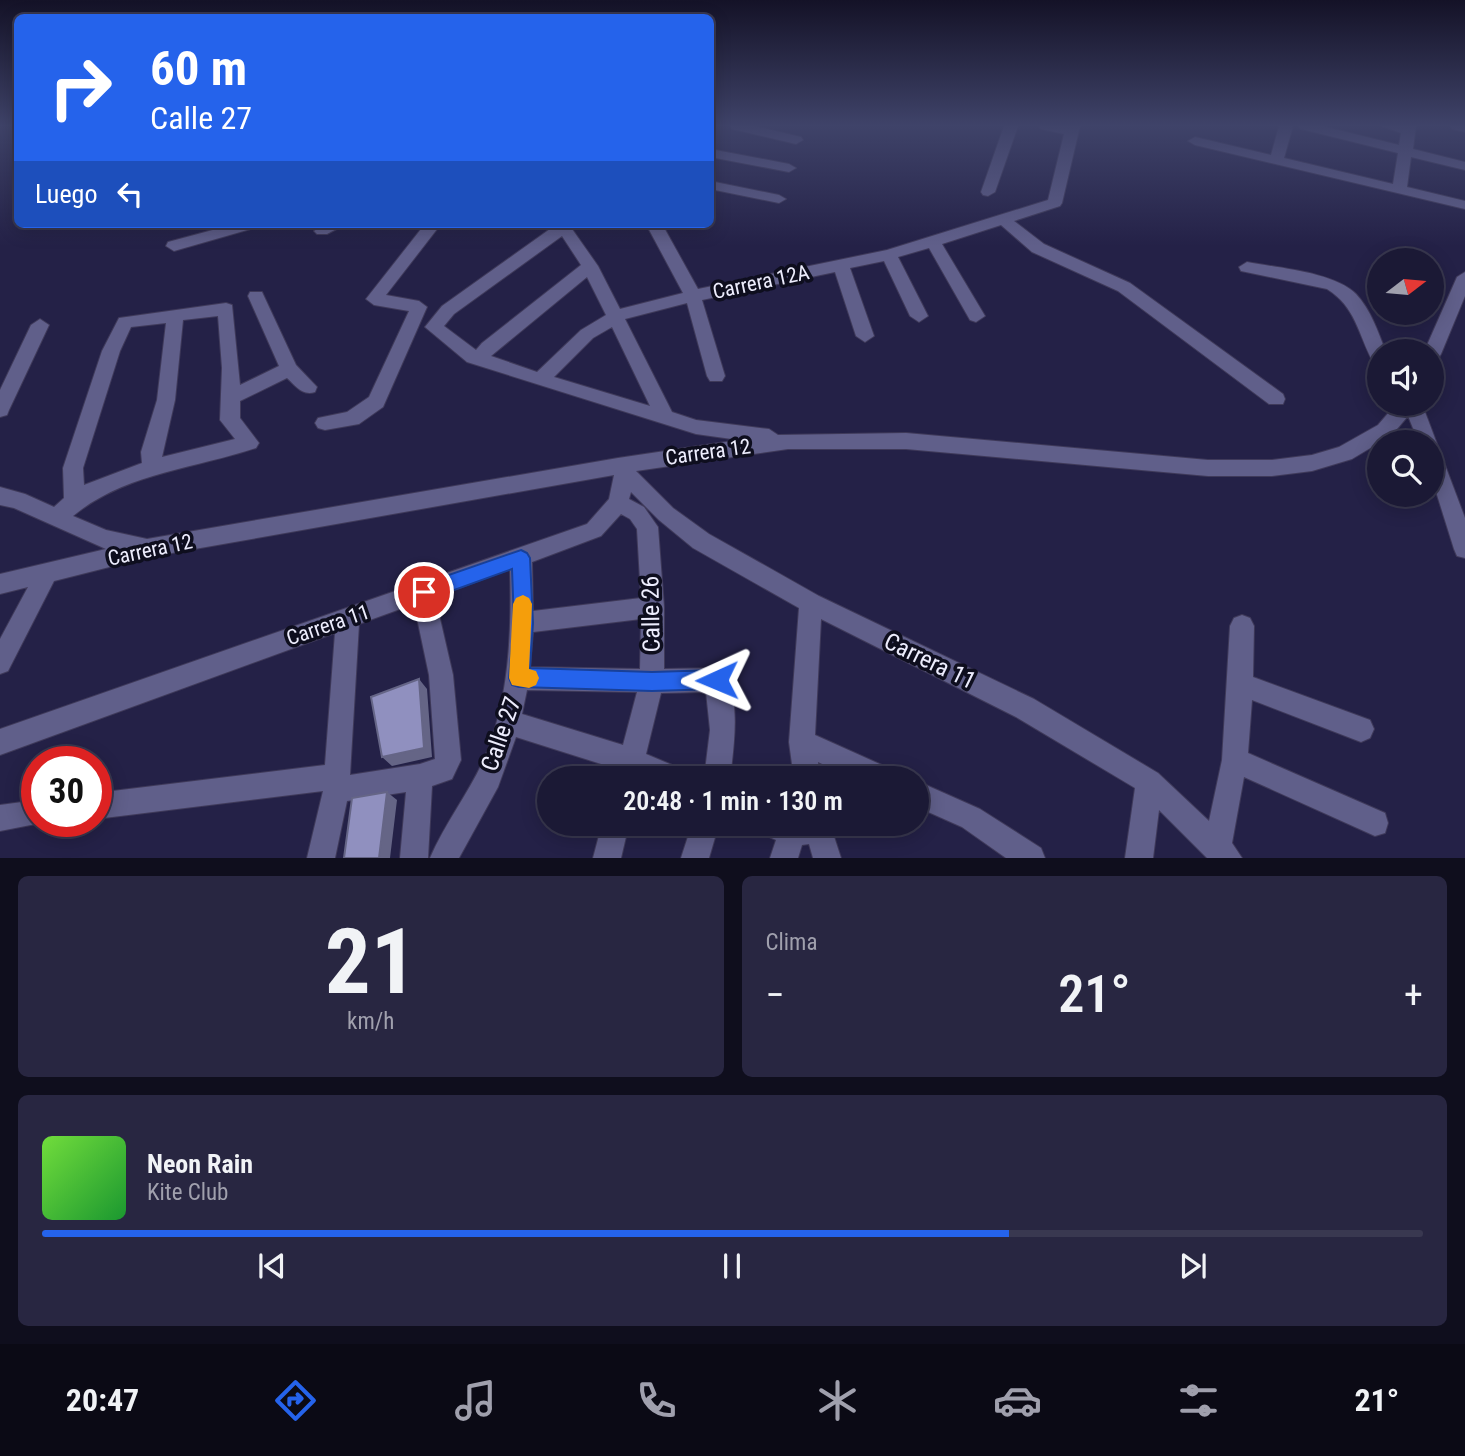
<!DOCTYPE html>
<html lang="es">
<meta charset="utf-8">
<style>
:root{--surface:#1b1935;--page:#282641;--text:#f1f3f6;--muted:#a0a0ad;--line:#393850;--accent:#2563eb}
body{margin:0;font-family:"Roboto Condensed",sans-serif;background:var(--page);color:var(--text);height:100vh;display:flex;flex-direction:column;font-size:26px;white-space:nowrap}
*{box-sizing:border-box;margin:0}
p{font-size:23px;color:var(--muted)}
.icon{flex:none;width:38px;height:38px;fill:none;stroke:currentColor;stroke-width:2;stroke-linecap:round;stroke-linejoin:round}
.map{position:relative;height:858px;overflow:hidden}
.details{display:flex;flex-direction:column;gap:18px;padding:18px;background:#0f0e1d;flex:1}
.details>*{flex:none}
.guide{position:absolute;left:14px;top:14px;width:700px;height:214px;border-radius:10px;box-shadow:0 4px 18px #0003,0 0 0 2px var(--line);background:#2563eb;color:#fff;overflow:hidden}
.needle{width:46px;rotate:74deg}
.controls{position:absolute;left:1367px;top:248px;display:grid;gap:14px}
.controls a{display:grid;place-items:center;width:77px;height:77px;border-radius:50%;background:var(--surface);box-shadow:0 4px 18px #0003,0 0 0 2px var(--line);font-size:35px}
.speed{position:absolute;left:21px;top:746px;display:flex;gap:14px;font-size:35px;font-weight:700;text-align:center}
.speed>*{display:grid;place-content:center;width:91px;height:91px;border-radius:50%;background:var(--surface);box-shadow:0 4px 18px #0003,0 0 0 2px var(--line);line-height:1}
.speed .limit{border:10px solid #d22;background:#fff;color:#111}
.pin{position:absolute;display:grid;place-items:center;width:60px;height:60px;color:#fff;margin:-30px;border:4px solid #fff;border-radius:50%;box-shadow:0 2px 7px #0007}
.me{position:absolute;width:77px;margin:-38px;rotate:269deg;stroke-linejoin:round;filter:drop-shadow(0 0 5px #0008)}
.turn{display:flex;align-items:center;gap:24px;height:147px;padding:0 21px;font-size:32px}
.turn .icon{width:91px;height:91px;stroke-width:2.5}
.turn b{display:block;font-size:49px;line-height:60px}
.then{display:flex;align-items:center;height:66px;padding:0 21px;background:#0003;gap:14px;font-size:26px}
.big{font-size:52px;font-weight:600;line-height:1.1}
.details .card{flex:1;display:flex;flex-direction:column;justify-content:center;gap:10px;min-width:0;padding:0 24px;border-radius:10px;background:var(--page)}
.details .dial{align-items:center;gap:0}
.dial b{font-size:91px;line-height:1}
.song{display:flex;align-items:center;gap:21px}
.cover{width:84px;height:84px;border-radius:10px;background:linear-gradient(135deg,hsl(100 70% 55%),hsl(130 70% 35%))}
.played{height:7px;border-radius:4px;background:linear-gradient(90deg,var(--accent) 70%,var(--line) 70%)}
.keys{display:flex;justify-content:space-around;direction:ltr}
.heat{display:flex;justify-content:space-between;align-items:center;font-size:38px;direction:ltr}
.details .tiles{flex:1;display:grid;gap:18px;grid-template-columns:1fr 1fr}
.card:last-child{grid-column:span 2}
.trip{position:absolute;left:537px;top:766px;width:392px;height:70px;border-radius:35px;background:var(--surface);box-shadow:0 4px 18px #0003,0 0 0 2px var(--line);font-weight:600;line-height:70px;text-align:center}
.tab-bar{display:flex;height:112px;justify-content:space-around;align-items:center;background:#0b0a15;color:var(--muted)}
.tab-bar .icon{width:49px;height:49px}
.tab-bar .on{color:var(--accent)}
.tab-bar b{font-size:32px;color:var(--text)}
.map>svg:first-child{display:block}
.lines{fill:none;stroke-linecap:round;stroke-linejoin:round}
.minor-casing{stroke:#3f3a5a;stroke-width:2}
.minor{fill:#605f8a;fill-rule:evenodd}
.shaded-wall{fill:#656586}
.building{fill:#9090bf;stroke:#656586;stroke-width:2}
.route{fill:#2563eb;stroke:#184099;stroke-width:2}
.slow{fill:#f59e0b}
.labels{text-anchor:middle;stroke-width:7;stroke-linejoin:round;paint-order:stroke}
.street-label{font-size:21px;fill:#ededfd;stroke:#0e0e1e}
.near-street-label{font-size:24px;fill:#ededfd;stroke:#0e0e1e}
</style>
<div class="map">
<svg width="1465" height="858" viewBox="0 0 1465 858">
<rect width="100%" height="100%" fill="#242147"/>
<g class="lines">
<defs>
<path id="minor" d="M 730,126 L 754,126 L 801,137 L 803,140 L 796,144 L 732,129 Z
M 1004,126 L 1018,126 L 995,192 L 988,196 L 983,195 L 981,192 Z
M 1039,126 L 1080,126 L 1062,203 L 1060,206 L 1014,221 L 1044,244 L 1130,283 L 1283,394 L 1285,399 L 1283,404 L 1269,404 L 1118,291 L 1032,252 L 1001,225 L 942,244 L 985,316 L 976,322 L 970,320 L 929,248 L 898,257 L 928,316 L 919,322 L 910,316 L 884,261 L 850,268 L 874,336 L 865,342 L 856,336 L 835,272 L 702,300 L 725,376 L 722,381 L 710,381 L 707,376 L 687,303 L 625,319 L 672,412 L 696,420 L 769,429 L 778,435 L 906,433 L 1208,460 L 1272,460 L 1312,455 L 1339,447 L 1378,425 L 1396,404 L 1422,404 L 1465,518 L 1465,558 L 1457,556 L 1454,549 L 1432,479 L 1432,443 L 1419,443 L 1408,416 L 1392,435 L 1352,459 L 1312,471 L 1272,476 L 1208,476 L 906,449 L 788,449 L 636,471 L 673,508 L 709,534 L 819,596 L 1034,699 L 1158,773 L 1209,821 L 1222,760 L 1230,626 L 1234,618 L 1242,615 L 1250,618 L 1254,626 L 1253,677 L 1370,720 L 1374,729 L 1370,738 L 1361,742 L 1252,700 L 1248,753 L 1385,813 L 1388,823 L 1385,833 L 1375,836 L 1244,777 L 1232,843 L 1242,858 L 1207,858 L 1159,810 L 1153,858 L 1125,858 L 1135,788 L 1016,717 L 821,619 L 815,735 L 893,770 L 897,779 L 854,779 L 818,762 L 820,779 L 794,779 L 789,742 L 799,608 L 693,548 L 659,520 L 631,492 L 629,499 L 644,507 L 658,527 L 664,607 L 664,669 L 717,668 L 726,672 C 740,705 734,744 730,779 L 704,779 L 710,730 L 706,692 L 661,693 L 646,754 L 684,770 L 688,779 L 614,779 L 617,769 L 516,737 L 498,787 L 459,858 L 430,858 C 445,823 469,793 484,759 C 509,701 512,632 510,569 L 435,597 L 453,675 L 461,760 L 452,779 L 432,786 L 428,858 L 400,858 L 406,792 L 347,801 L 335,858 L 307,858 L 323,791 L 96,819 L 96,793 L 325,765 L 335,633 L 0,755 L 0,729 L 587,524 L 609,499 L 614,475 L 149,557 L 54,581 L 8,671 L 0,674 L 0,639 L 28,587 L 0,594 L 0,574 L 106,549 L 14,508 L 0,505 L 0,487 L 25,494 L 54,507 L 64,498 L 63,468 L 102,351 L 119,318 L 226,303 L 232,305 L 240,385 L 279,366 L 248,296 L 250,292 L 262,292 L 296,365 L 317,387 L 315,392 C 302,396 296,386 287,378 L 240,401 L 240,418 L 259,443 L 256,448 C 193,469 125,473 73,516 L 106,530 L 147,539 L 618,458 L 739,440 L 696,434 L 467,362 L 425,327 L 442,306 L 557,224 L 577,224 L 572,229 L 598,266 L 620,309 L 683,293 L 646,224 L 662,224 L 698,289 L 887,250 L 1048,200 L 1064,134 L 1041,129 ZM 562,236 L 581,265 L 482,343 L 476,350 L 444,326 L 454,314 ZM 587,277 L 606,315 L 581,330 L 537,372 L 491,356 ZM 218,316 L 222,368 L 220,420 L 235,439 L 162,457 L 175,400 L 183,320 ZM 166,323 L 157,400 L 141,452 L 142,463 L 84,485 L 83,468 L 120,351 L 131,327 ZM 612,327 L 650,406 L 554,377 L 593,338 ZM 621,514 L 630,519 L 637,529 L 641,598 L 533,611 L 532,562 L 601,536 ZM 414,604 L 429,675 L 435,759 L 420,764 L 350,775 L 359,624 ZM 641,619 L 640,669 L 530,667 L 533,632 ZM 527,690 L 637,692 L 623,745 L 522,714 Z
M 1279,126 L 1293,126 L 1284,158 L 1393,184 L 1398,153 L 1301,129 L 1299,126 L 1322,126 L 1399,145 L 1401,133 L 1381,126 L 1416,126 L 1413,149 L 1465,162 L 1465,170 L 1411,157 L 1407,187 L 1465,201 L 1465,209 L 1195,145 L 1188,141 L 1195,137 L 1271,155 Z
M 1450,126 L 1465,126 L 1465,132 L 1452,129 Z
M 710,149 L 789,164 L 796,168 L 789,172 L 710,157 Z
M 710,181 L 779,195 L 786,199 L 779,203 L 710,189 Z
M 235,224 L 261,224 L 258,227 L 174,251 L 166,246 L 168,242 Z
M 325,224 L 346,224 L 327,234 L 317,234 L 314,231 Z
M 425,224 L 441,224 L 386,295 L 419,301 L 427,307 L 383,407 L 359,424 L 325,430 L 318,428 L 315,423 L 318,418 L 347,412 L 369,397 L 409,311 L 374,305 L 366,299 Z
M 1247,262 C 1277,268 1334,272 1356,294 C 1371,310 1378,332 1386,352 L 1379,352 L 1379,363 L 1373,362 C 1358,334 1356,307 1327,289 L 1241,271 L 1239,267 Z
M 1465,272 L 1465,296 L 1441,354 L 1438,359 L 1432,360 L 1432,352 L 1424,352 L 1457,277 Z
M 40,319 L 49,325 L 9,410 L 7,415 L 0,417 L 0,390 L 31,325 Z
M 917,781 L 980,809 L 1041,848 L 1045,858 L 1006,858 L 962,827 L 917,807 Z
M 37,800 L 37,821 L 46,822 L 0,831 L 0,805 Z
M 602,824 L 629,824 L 621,858 L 593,858 Z
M 692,824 L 719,824 L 709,858 L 681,858 Z
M 760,824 L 830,824 L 841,858 L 813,858 L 809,844 L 802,845 L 798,858 L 770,858 L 776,840 L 763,834 Z"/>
</defs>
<use href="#minor" class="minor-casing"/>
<use href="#minor" class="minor"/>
</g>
<path class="shaded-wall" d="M 419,679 L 427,689 L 432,757 L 392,766 L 382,757 Z
M 387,792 L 397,800 L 390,858 L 379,858 Z"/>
<path class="building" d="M 419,679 L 424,748 L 382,757 L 371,697 Z
M 387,792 L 379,858 L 344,858 L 352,798 Z"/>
<linearGradient id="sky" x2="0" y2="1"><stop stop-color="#141227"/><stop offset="0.51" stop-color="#3f4369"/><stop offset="1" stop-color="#3f4369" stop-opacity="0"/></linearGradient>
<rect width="1465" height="246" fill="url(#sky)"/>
<path class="route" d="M 521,550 L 527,553 L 530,558 L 533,623 L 530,668 L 652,672 L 717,670 L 724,673 L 727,680 L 724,687 L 717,689 L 652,691 L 519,687 L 512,685 L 509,678 L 514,623 L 512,569 L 424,601 L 417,598 L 414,592 L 417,586 Z"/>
<path class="slow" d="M 523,595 L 529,598 L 532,604 L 529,669 L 536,671 L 539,678 L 536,685 L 529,688 L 512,685 L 509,678 L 513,604 L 516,598 Z"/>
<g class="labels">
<g class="street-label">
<text transform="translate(761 282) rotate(-12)" y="7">Carrera 12A</text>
<text transform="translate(708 452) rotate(-8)" y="7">Carrera 12</text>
<text transform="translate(150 550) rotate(-12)" y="7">Carrera 12</text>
<text transform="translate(328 625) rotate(-19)" y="7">Carrera 11</text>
</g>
<g class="near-street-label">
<text transform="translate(651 614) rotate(-91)" y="8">Calle 26</text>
<text transform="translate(930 661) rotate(26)" y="8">Carrera 11</text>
<text transform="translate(501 734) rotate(-71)" y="8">Calle 27</text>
</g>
</g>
</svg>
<div class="controls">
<a><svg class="needle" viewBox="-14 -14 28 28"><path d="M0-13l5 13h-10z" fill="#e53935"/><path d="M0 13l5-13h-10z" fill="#a0a0ad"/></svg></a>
<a><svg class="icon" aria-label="sound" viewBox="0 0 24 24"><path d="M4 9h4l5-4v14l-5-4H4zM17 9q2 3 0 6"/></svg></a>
<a><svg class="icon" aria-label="search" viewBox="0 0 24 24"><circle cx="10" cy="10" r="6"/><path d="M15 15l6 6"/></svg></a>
</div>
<div class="speed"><div class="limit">30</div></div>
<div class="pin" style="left:424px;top:592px;background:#d93025"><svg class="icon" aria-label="arrive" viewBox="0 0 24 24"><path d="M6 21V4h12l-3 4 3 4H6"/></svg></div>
<svg class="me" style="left:717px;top:680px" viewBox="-20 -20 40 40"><path d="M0-17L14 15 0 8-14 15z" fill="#2563eb" stroke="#fff" stroke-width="4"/></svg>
<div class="trip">20:48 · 1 min · 130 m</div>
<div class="guide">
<div class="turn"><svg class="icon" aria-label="right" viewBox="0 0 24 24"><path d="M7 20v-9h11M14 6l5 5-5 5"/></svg><div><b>60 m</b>Calle 27</div></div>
<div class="then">Luego<svg class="icon" aria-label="left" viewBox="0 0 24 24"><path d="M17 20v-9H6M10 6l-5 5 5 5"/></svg></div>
</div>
</div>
<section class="details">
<div class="tiles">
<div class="card dial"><b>21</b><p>km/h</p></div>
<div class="card"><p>Clima</p>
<div class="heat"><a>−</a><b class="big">21°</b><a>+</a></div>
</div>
<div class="card">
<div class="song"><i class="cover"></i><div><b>Neon Rain</b><p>Kite Club</p></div></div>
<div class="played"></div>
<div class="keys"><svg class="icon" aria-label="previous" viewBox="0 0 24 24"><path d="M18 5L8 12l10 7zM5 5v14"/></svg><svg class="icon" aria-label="pause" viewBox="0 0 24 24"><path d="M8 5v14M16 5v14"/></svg><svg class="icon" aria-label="next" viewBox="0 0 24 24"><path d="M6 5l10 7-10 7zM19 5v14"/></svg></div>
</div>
</div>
</section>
<nav class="tab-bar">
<b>20:47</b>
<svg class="icon on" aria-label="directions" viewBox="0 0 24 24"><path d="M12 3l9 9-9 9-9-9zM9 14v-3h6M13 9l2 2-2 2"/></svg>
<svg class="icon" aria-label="music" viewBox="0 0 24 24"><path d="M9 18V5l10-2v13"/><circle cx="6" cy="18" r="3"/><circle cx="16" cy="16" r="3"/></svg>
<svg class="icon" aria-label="phone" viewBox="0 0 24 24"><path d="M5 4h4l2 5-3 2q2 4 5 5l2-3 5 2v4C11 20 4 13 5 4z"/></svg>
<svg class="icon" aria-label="climate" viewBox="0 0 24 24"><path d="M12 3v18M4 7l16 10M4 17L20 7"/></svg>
<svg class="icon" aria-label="car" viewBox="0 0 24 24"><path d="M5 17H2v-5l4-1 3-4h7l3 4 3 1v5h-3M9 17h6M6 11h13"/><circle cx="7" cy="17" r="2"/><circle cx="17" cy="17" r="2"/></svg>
<svg class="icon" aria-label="filters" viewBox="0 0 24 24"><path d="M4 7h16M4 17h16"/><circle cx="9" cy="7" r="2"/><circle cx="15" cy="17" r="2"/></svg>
<b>21°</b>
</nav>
